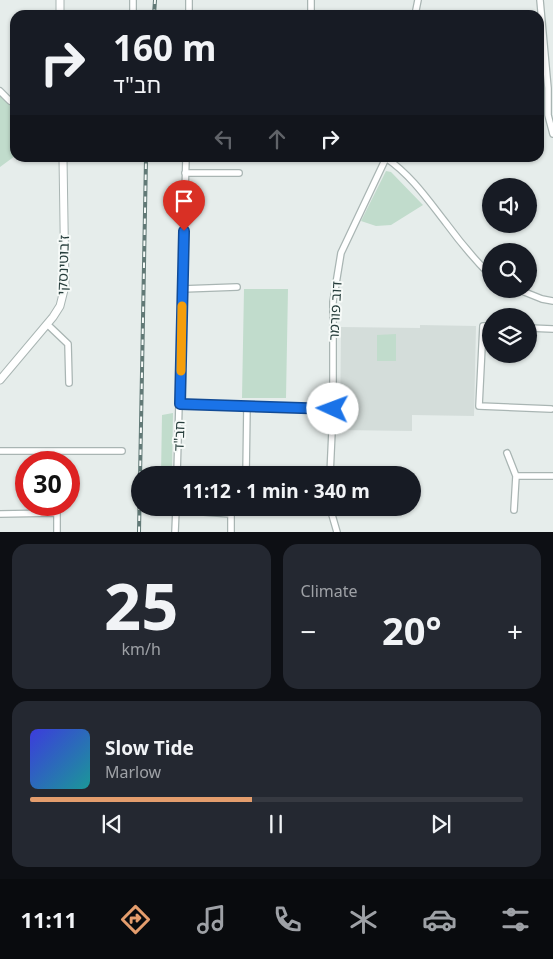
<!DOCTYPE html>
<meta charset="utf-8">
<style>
:root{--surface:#171b24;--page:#242831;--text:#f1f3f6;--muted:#9ea1a6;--line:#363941;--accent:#e49d6d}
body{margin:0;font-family:"Noto Sans","Noto Sans Hebrew",sans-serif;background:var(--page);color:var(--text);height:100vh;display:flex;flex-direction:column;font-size:19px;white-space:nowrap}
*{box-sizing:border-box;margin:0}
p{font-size:16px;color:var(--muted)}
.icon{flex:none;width:28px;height:28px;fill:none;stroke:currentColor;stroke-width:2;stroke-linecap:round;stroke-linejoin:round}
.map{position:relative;height:532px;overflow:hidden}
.drawer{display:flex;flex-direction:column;gap:12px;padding:12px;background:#0d0f14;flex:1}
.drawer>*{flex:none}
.banner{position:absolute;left:10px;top:10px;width:534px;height:152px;border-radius:15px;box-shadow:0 1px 4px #0004;background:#171b24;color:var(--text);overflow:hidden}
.fabs{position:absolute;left:482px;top:178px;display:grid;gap:10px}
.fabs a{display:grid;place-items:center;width:55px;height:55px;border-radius:50%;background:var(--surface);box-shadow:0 1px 4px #0004;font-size:25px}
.speed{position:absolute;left:15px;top:451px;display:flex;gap:10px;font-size:25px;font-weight:700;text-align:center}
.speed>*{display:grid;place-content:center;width:65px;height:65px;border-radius:50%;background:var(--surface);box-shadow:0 1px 4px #0004;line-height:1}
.speed .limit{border:8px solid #d22;background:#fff;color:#111}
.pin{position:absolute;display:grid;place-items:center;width:42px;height:42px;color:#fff;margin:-51px -21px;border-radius:50% 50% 50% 0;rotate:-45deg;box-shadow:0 0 5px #0007}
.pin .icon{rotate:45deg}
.me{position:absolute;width:55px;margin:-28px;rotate:272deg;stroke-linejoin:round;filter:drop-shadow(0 0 4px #0008)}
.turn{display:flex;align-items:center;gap:18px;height:105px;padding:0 20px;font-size:22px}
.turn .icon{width:65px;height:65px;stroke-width:2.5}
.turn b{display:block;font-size:35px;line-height:42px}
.lanes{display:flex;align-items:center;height:48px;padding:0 20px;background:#0003;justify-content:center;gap:25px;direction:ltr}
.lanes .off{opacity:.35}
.big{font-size:38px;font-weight:700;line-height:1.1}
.drawer .card{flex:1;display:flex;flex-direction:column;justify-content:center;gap:8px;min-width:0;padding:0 18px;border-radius:15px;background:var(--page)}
.drawer .dial{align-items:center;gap:0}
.dial b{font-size:65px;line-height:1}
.song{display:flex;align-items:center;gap:15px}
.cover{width:60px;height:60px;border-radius:8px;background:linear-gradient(135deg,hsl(240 70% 55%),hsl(180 70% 35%))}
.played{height:5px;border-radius:2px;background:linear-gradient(90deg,var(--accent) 45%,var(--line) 45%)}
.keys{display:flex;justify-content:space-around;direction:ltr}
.heat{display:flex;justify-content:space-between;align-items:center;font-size:28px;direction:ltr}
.drawer .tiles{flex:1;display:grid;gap:12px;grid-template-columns:1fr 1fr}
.card:last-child{grid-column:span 2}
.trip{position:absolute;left:131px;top:466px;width:290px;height:50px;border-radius:25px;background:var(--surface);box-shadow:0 1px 4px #0004;font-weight:700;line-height:50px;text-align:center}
.menu{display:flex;height:80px;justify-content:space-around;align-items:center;background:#090b0e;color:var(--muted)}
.menu .icon{width:35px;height:35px}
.menu .current{color:var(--accent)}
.menu b{font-size:22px;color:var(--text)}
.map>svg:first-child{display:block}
.built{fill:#d4ddda}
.green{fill:#c1dccc}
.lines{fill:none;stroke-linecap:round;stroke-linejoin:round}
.minor-casing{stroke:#a9b5b3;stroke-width:8}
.tertiary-casing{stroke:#a9b5b3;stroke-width:9}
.minor{stroke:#fff;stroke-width:5.5}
.tertiary{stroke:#fff;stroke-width:7}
.rail-casing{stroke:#617976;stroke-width:4}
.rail{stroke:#f6faf8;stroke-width:2;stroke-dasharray:5.5;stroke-linecap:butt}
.route-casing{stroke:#114b97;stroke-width:12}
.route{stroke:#1a73e8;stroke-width:9}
.slow{stroke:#f59e0b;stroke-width:9}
.labels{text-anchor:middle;stroke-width:4;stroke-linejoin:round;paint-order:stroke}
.street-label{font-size:14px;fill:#263d3b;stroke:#f6faf8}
</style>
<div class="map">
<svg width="553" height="532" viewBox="0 0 553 532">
<rect width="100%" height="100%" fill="#e6edeb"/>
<path class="built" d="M 420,325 L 476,326 L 474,416 L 412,415 L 412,431 L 340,430 L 341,327 L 420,328 Z"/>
<path class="green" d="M 0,91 L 10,101 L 15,96 L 15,156 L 0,167 Z
M 386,171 L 391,172 L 423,205 L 391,225 L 376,226 L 361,221 Z
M 244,289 L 288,289 L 286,398 L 242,398 Z
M 396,334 L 396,361 L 377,361 L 377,335 Z
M 173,413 L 172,475 L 161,475 L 162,415 Z"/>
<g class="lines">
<defs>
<path id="minor" d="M 311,0 L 311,15
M 540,0 L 548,88 L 548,115 L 553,134
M 133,15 L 133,0
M 189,15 L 189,0
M 415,15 L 418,0
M 0,91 L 10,101 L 15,96
M 386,158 C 411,175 428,200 446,223 C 460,242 475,260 491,276
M 185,173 L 239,173
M 182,289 L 237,287
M 517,289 L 542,299 L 553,301
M 47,324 L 68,344 L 69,383
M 491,326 L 483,326 L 479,406 L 551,409
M 529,328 L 553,329
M 180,404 L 333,409
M 0,451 L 122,451
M 507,453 L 516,476 L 553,476
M 177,475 L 186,158
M 246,475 L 247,406
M 330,475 L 333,409 L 333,302 L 341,253 L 386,158
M 330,508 L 337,532
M 176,510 L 231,514 L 231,532
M 514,510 L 516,476
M 0,514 L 57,513 L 57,532
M 175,532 L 176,509"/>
<path id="tertiary" d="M 60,0 L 60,15
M 0,380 L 53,317 L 60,306 L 65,286 L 63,158"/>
</defs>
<use href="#minor" class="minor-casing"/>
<use href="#tertiary" class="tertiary-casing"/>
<use href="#minor" class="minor"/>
<use href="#tertiary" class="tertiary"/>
<defs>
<path id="rail" d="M 154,15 L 155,0
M 139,532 L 146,158"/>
</defs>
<use href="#rail" class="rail-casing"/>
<use href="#rail" class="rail"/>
</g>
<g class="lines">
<defs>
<path id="route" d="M 184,231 L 180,404 L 333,409"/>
</defs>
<use href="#route" class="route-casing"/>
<use href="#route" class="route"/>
<path class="slow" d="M 181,371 L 182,306"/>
</g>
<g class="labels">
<g class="street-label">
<text transform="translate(63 265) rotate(-88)" y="5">ז'בוטינסקי</text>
<text transform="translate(335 311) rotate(-87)" y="5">דוב פורמר</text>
<text transform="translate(179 436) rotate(-88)" y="5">חב"ד</text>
</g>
</g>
</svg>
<div class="fabs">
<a><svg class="icon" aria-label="sound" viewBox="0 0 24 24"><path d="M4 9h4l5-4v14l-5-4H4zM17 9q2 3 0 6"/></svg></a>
<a><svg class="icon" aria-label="search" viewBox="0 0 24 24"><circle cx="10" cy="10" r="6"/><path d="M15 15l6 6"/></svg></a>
<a><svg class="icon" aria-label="layers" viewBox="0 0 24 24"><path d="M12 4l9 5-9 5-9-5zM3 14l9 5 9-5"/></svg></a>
</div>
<div class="speed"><div class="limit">30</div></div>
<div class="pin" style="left:184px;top:231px;background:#d93025"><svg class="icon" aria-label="arrive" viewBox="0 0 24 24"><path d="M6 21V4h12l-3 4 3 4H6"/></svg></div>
<svg class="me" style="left:333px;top:409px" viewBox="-20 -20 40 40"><circle r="19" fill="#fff"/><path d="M0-13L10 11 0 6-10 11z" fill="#1a73e8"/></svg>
<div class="trip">11:12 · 1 min · 340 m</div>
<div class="banner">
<div class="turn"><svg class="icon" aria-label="right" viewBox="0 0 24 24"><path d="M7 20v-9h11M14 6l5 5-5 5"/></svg><div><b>160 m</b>חב&quot;ד</div></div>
<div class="lanes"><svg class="icon off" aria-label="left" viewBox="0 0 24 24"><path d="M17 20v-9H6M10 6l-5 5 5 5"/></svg><svg class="icon off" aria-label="ahead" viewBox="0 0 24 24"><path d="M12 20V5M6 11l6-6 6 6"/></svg><svg class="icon" aria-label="right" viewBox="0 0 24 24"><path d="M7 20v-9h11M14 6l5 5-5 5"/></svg></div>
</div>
</div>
<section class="drawer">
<div class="tiles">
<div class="card dial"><b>25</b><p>km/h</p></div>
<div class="card"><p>Climate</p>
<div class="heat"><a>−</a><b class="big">20°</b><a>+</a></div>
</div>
<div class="card">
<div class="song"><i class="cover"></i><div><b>Slow Tide</b><p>Marlow</p></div></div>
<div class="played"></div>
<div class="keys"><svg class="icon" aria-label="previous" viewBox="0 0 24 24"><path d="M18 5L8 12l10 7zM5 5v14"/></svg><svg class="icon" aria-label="pause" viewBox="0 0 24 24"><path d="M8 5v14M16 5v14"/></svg><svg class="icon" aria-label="next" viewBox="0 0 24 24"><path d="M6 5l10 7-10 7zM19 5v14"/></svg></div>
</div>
</div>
</section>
<nav class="menu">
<b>11:11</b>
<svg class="icon current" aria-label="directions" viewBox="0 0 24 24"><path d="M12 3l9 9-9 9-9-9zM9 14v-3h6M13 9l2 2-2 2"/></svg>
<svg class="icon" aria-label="music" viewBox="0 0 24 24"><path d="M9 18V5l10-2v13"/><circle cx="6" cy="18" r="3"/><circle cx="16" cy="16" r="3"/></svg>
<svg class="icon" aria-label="phone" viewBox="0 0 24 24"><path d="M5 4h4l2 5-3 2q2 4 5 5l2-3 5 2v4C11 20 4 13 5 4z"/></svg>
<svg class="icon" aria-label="climate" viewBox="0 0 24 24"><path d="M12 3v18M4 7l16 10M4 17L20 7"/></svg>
<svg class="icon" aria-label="car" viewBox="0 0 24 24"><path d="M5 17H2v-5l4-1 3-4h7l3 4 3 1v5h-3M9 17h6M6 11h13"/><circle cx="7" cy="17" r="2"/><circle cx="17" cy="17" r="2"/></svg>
<svg class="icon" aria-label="filters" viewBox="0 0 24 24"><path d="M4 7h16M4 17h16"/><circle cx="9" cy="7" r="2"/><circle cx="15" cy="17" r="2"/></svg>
</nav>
